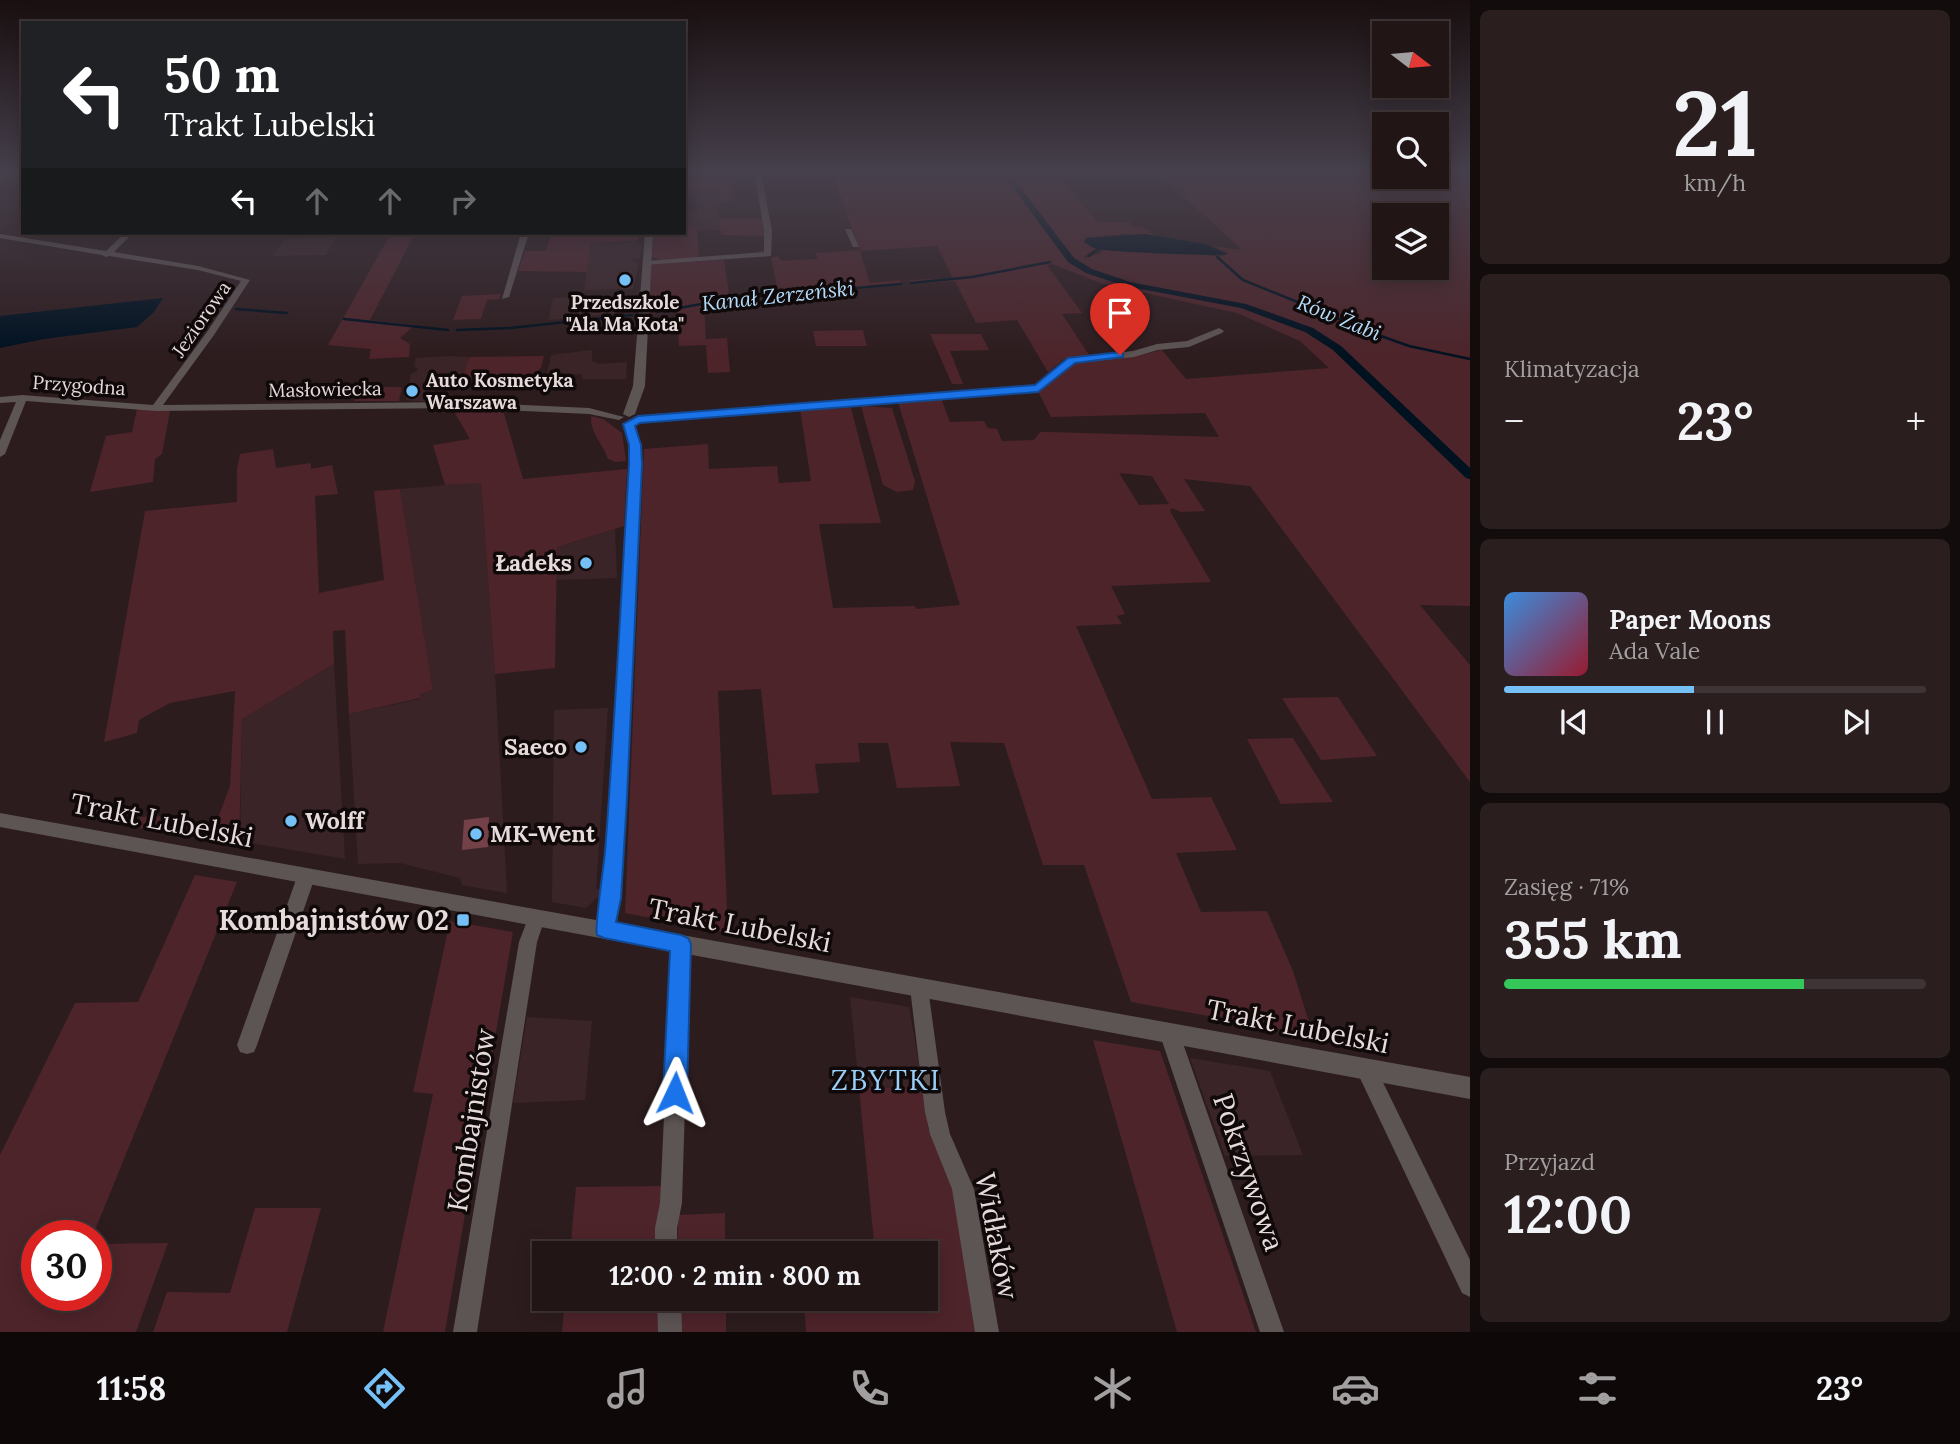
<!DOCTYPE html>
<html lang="pl">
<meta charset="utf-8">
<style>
:root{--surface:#221516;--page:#2a1e1f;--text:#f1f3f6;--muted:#a29fa1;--line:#3f3435;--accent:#75c0f6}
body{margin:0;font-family:Lora,serif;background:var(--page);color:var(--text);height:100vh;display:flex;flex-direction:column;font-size:26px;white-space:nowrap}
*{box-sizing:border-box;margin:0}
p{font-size:23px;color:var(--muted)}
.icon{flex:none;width:38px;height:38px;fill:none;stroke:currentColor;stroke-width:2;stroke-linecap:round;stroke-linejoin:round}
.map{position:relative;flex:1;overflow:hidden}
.details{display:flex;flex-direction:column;gap:10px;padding:10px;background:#130c0c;width:490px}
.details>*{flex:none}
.banner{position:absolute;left:21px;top:21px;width:665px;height:214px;border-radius:0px;box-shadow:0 4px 18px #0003,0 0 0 2px var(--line);background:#202124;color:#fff;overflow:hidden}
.needle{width:46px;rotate:106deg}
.controls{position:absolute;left:1372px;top:21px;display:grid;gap:14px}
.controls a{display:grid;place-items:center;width:77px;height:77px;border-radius:0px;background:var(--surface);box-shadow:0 4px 18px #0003,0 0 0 2px var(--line);font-size:35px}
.speed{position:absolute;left:21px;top:1220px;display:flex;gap:14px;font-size:35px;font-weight:700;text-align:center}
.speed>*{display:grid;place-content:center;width:91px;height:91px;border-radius:50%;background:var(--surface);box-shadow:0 4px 18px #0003,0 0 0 2px var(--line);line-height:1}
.speed .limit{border:10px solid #d22;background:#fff;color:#111}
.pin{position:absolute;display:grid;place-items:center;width:60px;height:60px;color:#fff;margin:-72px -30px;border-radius:50% 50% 50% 0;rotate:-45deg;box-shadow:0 0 7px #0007}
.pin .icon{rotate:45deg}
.me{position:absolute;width:77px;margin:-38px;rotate:2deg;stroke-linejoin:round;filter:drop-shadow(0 0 5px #0008)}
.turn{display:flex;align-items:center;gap:24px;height:147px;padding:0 28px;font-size:32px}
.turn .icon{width:91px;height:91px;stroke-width:2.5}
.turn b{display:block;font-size:49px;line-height:60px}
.lanes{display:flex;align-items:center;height:66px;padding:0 28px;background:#0003;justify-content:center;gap:35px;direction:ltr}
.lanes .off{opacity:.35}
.big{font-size:52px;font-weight:700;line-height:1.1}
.details .tile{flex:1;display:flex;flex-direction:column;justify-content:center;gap:10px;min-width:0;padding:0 24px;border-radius:10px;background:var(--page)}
.details .dial{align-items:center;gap:0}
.dial b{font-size:91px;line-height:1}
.song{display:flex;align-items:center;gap:21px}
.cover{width:84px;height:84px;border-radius:10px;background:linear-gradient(135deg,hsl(210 70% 55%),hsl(350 70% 35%))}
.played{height:7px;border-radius:4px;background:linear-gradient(90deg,var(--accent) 45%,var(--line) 45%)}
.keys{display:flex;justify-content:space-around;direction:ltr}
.heat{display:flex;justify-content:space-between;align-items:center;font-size:38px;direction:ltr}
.charge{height:10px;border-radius:5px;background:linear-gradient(90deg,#34c759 71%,var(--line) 0)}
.trip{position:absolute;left:532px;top:1241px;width:406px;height:70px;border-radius:0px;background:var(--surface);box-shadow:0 4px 18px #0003,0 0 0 2px var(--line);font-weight:700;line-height:70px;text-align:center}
.menu{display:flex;height:112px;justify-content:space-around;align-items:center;background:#0e0809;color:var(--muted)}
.menu .icon{width:49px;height:49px}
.menu .selected{color:var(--accent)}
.menu b{font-size:32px;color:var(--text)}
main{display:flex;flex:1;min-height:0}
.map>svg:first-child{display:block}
.built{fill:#3a2427}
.green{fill:#4d242a;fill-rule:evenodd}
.water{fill:#001120}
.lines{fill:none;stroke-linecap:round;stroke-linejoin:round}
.stream{stroke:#001120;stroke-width:2.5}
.canal{fill:#001120;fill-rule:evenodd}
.building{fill:#744148}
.minor{fill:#5d5454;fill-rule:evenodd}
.tertiary{fill:#5d5454;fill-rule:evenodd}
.route{fill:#1a73e8;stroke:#114b97;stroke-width:2}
.poi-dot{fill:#75c0f6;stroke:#100909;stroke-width:2.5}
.labels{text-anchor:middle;stroke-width:7;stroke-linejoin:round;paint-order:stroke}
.far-poi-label{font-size:19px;font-weight:bold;fill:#e6dadb;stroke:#100909}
.far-street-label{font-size:19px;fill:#e6dadb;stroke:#100909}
.far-water-label{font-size:21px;font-style:italic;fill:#b3dbfa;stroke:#100909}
.poi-label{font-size:23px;font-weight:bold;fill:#e6dadb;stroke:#100909;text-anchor:end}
.near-street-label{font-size:28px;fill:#e6dadb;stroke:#100909}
.near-poi-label{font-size:28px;font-weight:bold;fill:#e6dadb;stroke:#100909;text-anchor:end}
.near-neighbourhood-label{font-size:28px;letter-spacing:2px;fill:#99cff8;stroke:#100909}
</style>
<main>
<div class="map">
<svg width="1470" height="1332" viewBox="0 0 1470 1332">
<rect width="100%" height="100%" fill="#2d1c1e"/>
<path class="built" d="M 717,190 L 720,230 L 698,230 L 697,226 L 684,227 L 684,212 L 697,212 L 696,199 L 684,199 L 684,191 Z
M 337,237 L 326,255 L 272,256 L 286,238 Z
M 638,242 L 642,245 L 640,258 L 629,260 L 639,263 L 633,289 L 584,290 L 591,243 Z
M 636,296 L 635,311 L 548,320 L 553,298 Z
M 592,350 L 592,361 L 598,364 L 627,362 L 626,379 L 582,379 L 582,374 L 547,374 L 551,355 Z
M 449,356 L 469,357 L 464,376 L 440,377 L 430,402 L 406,400 L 411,374 L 417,371 L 418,368 L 414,367 L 416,358 Z
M 481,482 L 495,674 L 507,893 L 462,885 L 460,878 L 400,863 L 358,864 L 349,714 L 420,699 L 419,694 L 433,690 L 400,489 Z
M 615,529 L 617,578 L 556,580 L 557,547 Z
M 334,664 L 345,859 L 240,841 L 242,719 Z
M 608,708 L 596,889 L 599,889 L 599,896 L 586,908 L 552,902 L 554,710 Z
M 850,997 L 909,1007 L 923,1087 L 859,1088 Z
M 527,1017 L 592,1021 L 585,1100 L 513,1103 Z
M 1190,1058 L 1270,1071 L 1303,1155 L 1225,1156 Z"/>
<path class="green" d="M 715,170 L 716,179 L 730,179 L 732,202 L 718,202 L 717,190 L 684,191 L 684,170 Z
M 797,170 L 1053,170 L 1098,222 L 1134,222 L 1129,224 L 1147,229 L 1153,235 L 1124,234 L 1086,238 L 1089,246 L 1096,249 L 1084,256 L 1085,258 L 1101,253 L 1103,250 L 1188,253 L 1215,256 L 1239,279 L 1313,309 L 1314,308 L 1244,279 L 1219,257 L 1228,253 L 1211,246 L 1242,250 L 1155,170 L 1384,170 L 1384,177 L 1437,177 L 1437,170 L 1470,170 L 1470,606 L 1420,605 L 1470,665 L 1470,782 L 1250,486 L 1184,479 L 1205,511 L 1181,512 L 1172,508 L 1170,511 L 1211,582 L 1111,586 L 1125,614 L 1117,616 L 1122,624 L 1076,626 L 1152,799 L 1211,797 L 1237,850 L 1176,853 L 1201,912 L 1267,911 L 1293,971 L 1313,1035 L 1131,1002 L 1084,865 L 1043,865 L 1004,743 L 950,742 L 960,786 L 897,788 L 888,743 L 858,743 L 860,762 L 815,764 L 819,793 L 772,795 L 761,689 L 718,691 L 728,933 L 625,913 L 644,449 L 708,444 L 709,469 L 777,466 L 779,483 L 811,481 L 800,409 L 851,408 L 881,523 L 819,524 L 833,608 L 915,606 L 916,609 L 960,605 L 898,402 L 941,398 L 950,422 L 984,421 L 988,428 L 997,429 L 1002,441 L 1034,440 L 1040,432 L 1049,432 L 1219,437 L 1205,413 L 1051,417 L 1038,391 L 1072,363 L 1141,355 L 1162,350 L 1186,379 L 1329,368 L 1300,341 L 1237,313 L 1103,284 L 1052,264 L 1047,265 L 1082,313 L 1062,314 L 1089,355 L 1064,359 L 1048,372 L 1017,320 L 976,323 L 955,281 L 910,284 L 910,280 L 953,278 L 937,246 L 860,251 L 870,283 L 899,280 L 902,285 L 779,296 L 771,258 L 778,256 L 781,261 L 817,259 L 816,253 L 860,250 L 846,213 L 853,211 L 846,210 L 832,172 ZM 1384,215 L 1437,215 L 1437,268 L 1384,268 ZM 1119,473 L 1152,476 L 1169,504 L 1139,505 Z
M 763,218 L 766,251 L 754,254 L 765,249 L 764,236 L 721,235 L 719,219 Z
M 697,226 L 699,258 L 662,261 L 652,257 L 653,233 L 684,233 L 684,227 Z
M 391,233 L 415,233 L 370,320 L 415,325 L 400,338 L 410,344 L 409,357 L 369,359 L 371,349 L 328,345 Z
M 551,233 L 593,233 L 593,236 L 639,235 L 638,241 L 591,243 L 587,272 L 518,271 L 525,251 L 546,251 Z
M 724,260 L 730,301 L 704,306 L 706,339 L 727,338 L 730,372 L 708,373 L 706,345 L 679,346 L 677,310 L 649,314 L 651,264 Z
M 501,294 L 499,299 L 487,300 L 481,319 L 453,320 L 462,296 Z
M 863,330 L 867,346 L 816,346 L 813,331 Z
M 930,334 L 981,334 L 989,350 L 950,351 L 963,384 L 952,384 Z
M 544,356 L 541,368 L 532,375 L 463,377 L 469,357 Z
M 359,387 L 399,387 L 402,388 L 399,401 L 354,401 Z
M 861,406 L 892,408 L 915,481 L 913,490 L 897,492 L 883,485 Z
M 452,408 L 503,410 L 523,479 L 627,469 L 624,526 L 557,547 L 555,668 L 495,674 L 481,483 L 445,485 L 433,445 L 470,439 Z
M 137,409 L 170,411 L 162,454 L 155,459 L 153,482 L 90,492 L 106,436 L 132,432 Z
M 591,416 L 603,419 L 622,433 L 626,461 L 616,462 L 608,459 C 603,444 590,433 591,416 Z
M 273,449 L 276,468 L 311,463 L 311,469 L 332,465 L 338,494 L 315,496 L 319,593 L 384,580 L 374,491 L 400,489 L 433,690 L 420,694 L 420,698 L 349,714 L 345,630 L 333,631 L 334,664 L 242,719 L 239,848 L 209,842 L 230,786 L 235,691 L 170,703 L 139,720 L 137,733 L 104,742 L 145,511 L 237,502 L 237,468 L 240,454 Z
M 1338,697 L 1377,756 L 1321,760 L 1282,698 Z
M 1293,738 L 1333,802 L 1281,804 L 1247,739 Z
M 153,816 C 168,817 182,817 193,828 L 190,838 L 140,828 L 140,817 Z
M 195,875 L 237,882 L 93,1235 L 37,1236 L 37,1295 L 96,1295 L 96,1244 L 168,1243 L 136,1332 L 0,1332 L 0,1155 L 75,1003 L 138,1002 Z
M 450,921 L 513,932 L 445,1332 L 383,1332 L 433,1094 L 413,1092 Z
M 1093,1040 L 1160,1051 L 1256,1332 L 1177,1332 Z
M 923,1087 L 928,1128 L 950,1172 L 976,1332 L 806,1332 L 804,1299 L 926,1298 L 926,1253 L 875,1253 L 859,1088 Z
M 664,1186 L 658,1253 L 570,1253 L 576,1187 Z
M 255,1208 L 321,1208 L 287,1332 L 153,1332 L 167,1292 L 230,1293 Z
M 725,1213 L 725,1253 L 677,1253 L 678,1215 Z
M 565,1299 L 663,1299 L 664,1332 L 562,1332 Z
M 676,1299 L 726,1299 L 726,1332 L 676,1332 Z"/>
<path class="water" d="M 1145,234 L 1205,244 L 1228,254 C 1222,257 1112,252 1098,249 C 1093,248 1089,245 1084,242 L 1086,238 Z
M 163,298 L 154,312 L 137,327 L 44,339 L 0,348 L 0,316 Z"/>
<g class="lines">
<path class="stream" d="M 1089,256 L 1098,249
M 1217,257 L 1243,280 L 1381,336 L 1409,346 L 1470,359
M 911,283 L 972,277 L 1050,262
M 236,309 L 287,313
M 656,312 L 730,299 L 901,284
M 344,319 L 448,330
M 457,330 L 510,328 L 632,315"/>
<path class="canal" d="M 1000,170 L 1007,170 L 1074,258 L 1092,269 L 1130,282 L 1246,304 L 1313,328 L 1341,346 L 1470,468 L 1470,479 L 1466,478 L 1333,350 L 1305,332 L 1241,308 L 1125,286 L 1086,273 L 1068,262 Z"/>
</g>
<path class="building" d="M 489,817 L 488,847 L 462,850 L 464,820 Z"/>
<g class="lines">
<path class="minor" d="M 754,170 L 760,170 L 772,230 L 771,256 L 644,265 L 643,263 L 647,261 L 764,252 L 764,230 Z
M 845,229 L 851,229 L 859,247 L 853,247 Z
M 125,233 L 133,233 L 114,252 L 198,266 L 250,280 L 214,335 L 163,405 L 460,402 L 589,408 L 624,417 L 619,420 L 589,414 L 460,408 L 156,411 L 26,401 L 5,454 L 0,457 L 0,440 L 16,402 L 0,403 L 0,397 L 22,395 L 153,405 L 207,332 L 241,281 L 198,270 L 109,256 L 106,257 L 102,255 L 0,238 L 0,234 L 106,251 Z
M 521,233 L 529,233 L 509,297 L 502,299 Z
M 1219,328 L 1224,331 L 1222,333 L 1189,347 L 1158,350 L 1134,357 L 1074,363 L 1038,391 L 638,422 L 633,419 L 638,416 L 1035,385 L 1068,358 L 1133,351 L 1157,344 L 1187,341 Z
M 306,870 L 312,872 L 315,877 L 257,1045 L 254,1052 L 247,1054 L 240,1052 L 237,1045 L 297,877 L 300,872 Z
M 536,910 L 542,913 L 545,918 L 537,942 L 477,1332 L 453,1332 L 519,942 L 530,913 Z
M 681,936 L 687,938 L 690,944 L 682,1203 L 677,1228 L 677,1253 L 655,1253 L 655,1228 L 660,1203 L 672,944 L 675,938 Z
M 919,979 L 926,982 L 928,988 L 945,1112 L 950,1134 L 974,1189 L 999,1332 L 975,1332 L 952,1189 L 930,1134 L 925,1112 L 910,988 L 912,982 Z
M 1169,1023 L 1176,1026 L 1179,1032 L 1284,1332 L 1260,1332 L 1159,1032 L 1162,1026 Z
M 1366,1059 L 1373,1062 L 1470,1260 L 1470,1297 L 1462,1293 L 1359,1076 L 1356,1069 L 1359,1062 Z
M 657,1298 L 681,1298 L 682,1332 L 658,1332 Z"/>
<path class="tertiary" d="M 645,233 L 653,233 L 645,386 L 635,414 L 629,417 L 623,414 L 633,386 Z
M 629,420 L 635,424 L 641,445 L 642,464 L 627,798 L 621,898 L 615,923 L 1470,1077 L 1470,1099 L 0,827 L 0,813 L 596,920 L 601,898 L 609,798 L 630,464 L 629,445 L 623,424 Z"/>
</g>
<linearGradient id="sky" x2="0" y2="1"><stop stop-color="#190f10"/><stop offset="0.48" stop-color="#46404c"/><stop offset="1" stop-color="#46404c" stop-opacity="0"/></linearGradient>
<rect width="1470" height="357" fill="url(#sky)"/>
<path class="route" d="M 1120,352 L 1123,353 L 1123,357 L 1075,363 L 1038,392 L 640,423 L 635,426 L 641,445 L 642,464 L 627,798 L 621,898 L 616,922 L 681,935 L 688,938 L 691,944 L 687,1093 L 683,1101 L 675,1104 L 667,1101 L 663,1093 L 670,951 L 604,938 L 597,935 C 594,929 604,865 605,852 C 615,723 621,593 629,464 L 629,445 L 623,424 L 638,416 L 1035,385 L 1068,358 Z"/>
<g class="poi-dot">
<circle cx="625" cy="280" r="7"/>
<circle cx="412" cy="391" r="7"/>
<circle cx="586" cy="563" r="7"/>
<circle cx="581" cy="747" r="7"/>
<circle cx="291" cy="821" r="7"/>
<circle cx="476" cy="834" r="7"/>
<rect x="456" y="913" width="14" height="14" rx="3.5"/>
</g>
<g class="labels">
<g class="far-poi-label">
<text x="625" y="309">Przedszkole<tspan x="625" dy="22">"Ala Ma Kota"</tspan></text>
<text x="426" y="387" text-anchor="start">Auto Kosmetyka<tspan x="426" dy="22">Warszawa</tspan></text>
</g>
<g class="far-street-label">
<text transform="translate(201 319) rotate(-55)" y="7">Jeziorowa</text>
<text transform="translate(79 385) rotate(4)" y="7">Przygodna</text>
<text transform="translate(325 389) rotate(-1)" y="7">Masłowiecka</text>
</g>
<g class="far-water-label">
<text transform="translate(778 296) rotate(-6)" y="7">Kanał Zerzeński</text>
<text transform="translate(1339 318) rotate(22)" y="7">Rów Żabi</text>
</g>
<g class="poi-label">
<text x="572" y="571">Ładeks</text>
<text x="567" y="755">Saeco</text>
<text x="305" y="829" text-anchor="start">Wolff</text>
<text x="490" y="842" text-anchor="start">MK-Went</text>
</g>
<g class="near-street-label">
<text transform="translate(162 820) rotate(11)" y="10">Trakt Lubelski</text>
<text transform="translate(740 925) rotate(11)" y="10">Trakt Lubelski</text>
<text transform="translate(1298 1026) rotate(11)" y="10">Trakt Lubelski</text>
<text transform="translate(471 1120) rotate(-81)" y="10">Kombajnistów</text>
<text transform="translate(1249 1172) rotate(71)" y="10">Pokrzywowa</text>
<text transform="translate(997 1236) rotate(79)" y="10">Widłaków</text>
</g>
<g class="near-poi-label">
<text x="449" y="930">Kombajnistów 02</text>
</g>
<g class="near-neighbourhood-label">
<text x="886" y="1090">ZBYTKI</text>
</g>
</g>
</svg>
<div class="controls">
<a><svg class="needle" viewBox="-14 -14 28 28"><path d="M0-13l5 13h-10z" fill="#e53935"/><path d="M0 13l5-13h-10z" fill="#a29fa1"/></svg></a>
<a><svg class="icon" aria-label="search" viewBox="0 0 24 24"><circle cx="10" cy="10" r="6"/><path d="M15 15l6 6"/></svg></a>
<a><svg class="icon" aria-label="layers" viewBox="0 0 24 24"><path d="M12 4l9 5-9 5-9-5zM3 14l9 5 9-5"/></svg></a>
</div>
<div class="speed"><div class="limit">30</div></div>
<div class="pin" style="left:1120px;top:355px;background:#d93025"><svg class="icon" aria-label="arrive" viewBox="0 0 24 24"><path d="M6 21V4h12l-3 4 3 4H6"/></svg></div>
<svg class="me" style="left:675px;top:1093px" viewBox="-20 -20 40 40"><path d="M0-17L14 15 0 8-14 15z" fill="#1a73e8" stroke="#fff" stroke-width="4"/></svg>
<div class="trip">12:00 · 2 min · 800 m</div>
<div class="banner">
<div class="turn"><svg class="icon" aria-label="left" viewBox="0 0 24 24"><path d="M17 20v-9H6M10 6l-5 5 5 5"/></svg><div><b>50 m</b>Trakt Lubelski</div></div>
<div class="lanes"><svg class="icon" aria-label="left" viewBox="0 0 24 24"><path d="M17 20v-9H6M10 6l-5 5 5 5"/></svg><svg class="icon off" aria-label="ahead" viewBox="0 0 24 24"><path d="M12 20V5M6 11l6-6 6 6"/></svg><svg class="icon off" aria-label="ahead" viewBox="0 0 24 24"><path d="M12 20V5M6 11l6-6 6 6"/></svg><svg class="icon off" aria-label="right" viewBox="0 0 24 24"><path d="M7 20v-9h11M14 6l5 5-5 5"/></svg></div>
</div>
</div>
<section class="details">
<div class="tile dial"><b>21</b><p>km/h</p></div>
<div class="tile"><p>Klimatyzacja</p>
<div class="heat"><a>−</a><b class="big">23°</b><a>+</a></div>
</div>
<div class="tile">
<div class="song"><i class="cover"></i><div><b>Paper Moons</b><p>Ada Vale</p></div></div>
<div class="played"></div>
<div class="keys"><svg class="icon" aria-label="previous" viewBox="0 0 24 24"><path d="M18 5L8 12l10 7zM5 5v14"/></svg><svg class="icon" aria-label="pause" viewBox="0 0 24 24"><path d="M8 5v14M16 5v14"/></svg><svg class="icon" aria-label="next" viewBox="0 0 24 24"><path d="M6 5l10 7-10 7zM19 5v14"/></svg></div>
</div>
<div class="tile"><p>Zasięg · 71%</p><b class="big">355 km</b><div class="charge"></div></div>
<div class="tile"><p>Przyjazd</p><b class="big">12:00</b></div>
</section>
</main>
<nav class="menu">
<b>11:58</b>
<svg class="icon selected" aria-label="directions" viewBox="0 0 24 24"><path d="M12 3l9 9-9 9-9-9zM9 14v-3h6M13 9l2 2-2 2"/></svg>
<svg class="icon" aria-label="music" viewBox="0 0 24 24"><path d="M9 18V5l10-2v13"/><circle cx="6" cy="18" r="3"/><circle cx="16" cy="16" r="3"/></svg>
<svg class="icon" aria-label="phone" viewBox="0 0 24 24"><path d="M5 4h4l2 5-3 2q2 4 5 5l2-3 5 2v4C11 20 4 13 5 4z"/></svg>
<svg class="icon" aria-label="climate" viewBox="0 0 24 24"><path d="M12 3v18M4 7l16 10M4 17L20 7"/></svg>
<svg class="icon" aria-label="car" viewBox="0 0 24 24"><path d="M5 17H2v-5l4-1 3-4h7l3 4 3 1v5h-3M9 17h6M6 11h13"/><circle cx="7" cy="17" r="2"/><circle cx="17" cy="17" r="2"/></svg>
<svg class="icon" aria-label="filters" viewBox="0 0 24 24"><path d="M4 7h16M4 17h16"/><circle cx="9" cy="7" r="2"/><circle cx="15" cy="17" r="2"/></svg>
<b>23°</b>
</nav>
